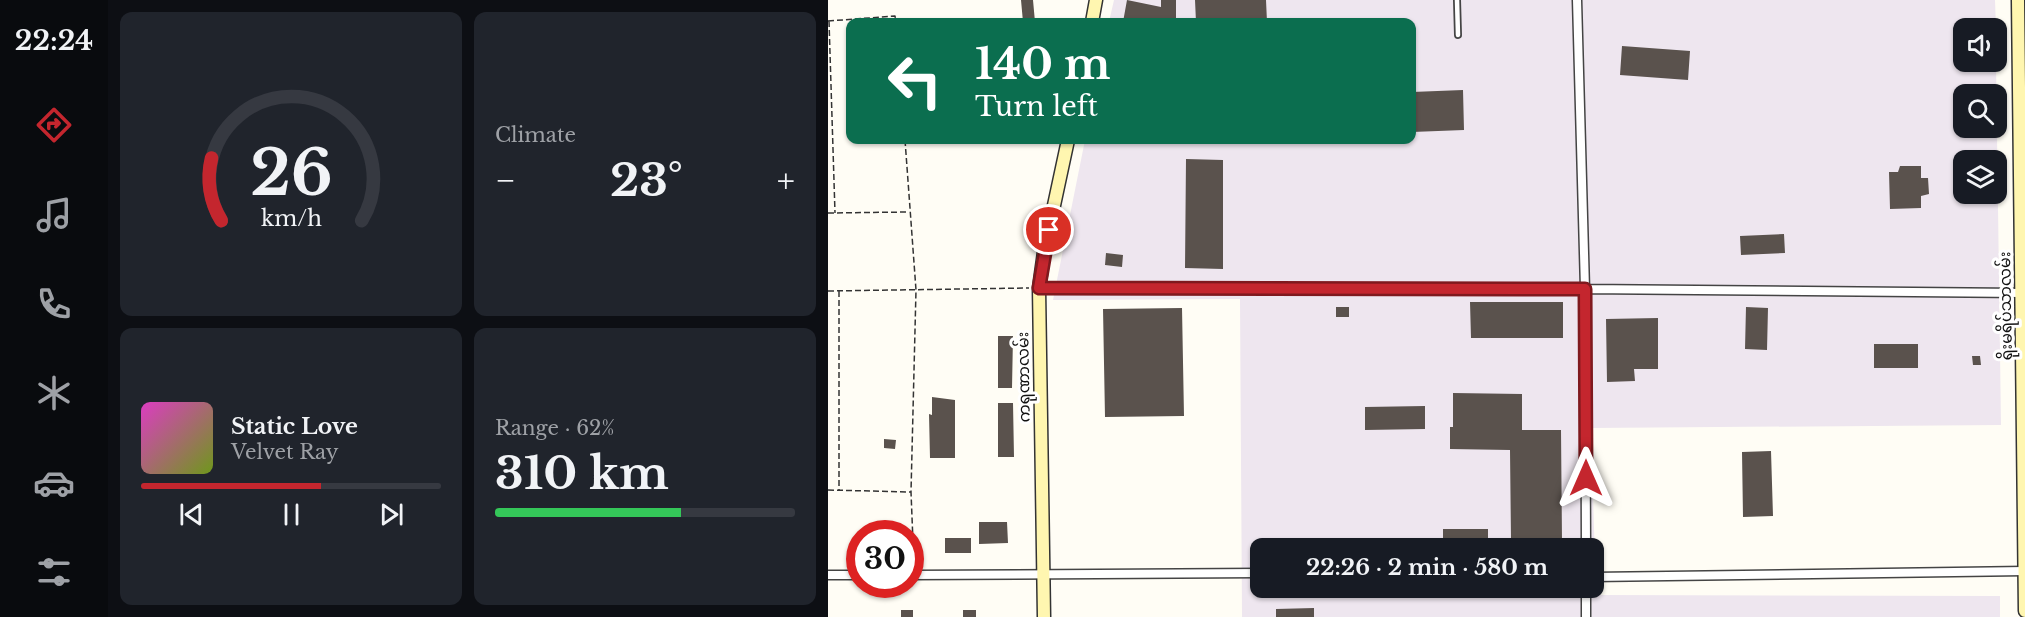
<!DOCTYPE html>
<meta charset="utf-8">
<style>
:root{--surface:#171b24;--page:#20242c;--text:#f1f3f6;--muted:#9ea1a6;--line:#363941;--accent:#c4262e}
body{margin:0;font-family:"Libre Baskerville","Noto Sans Myanmar",serif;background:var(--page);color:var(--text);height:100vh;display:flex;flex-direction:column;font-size:22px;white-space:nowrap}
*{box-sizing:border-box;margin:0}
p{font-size:20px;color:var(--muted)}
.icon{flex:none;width:33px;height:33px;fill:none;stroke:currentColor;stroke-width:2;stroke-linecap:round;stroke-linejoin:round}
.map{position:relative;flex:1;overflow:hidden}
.panel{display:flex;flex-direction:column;gap:12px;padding:12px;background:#0d0f14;width:720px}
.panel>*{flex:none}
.top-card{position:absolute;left:18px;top:18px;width:570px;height:126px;border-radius:12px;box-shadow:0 2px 4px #0004;background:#0b6e4f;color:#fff;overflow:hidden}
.buttons{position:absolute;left:1125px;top:18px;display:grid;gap:12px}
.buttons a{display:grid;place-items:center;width:54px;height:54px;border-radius:12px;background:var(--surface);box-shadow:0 2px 4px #0004;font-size:30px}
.speed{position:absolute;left:18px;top:520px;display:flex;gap:12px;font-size:30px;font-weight:700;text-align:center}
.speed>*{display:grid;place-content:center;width:78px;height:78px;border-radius:50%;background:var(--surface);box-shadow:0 2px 4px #0004;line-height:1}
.speed .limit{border:9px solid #d22;background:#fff;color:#111}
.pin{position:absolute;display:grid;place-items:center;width:51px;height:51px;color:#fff;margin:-26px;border:3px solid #fff;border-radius:50%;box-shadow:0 2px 6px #0007}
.me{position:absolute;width:66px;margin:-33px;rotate:0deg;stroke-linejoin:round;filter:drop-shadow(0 0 4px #0008)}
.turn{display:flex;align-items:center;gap:21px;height:126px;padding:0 30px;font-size:27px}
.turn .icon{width:78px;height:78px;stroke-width:2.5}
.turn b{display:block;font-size:42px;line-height:51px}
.big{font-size:45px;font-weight:700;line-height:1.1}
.panel .tile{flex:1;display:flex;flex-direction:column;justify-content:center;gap:9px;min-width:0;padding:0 21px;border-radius:12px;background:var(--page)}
.panel .dial{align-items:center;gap:0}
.dial svg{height:156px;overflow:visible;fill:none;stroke:var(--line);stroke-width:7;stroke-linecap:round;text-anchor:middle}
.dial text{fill:var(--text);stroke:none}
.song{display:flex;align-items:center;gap:18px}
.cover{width:72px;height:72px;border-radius:9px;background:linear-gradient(135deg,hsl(310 70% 55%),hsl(80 70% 35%))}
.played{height:6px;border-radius:3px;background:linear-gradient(90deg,var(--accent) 60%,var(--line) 60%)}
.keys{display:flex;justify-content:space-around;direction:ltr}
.heat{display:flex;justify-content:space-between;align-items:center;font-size:33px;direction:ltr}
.charge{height:9px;border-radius:4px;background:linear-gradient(90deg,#34c759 62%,var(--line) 0)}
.panel .tiles{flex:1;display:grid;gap:12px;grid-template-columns:repeat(2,1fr)}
.trip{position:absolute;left:422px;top:538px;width:354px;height:60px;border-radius:12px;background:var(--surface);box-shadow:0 2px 4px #0004;font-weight:700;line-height:60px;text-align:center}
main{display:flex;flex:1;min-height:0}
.tab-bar{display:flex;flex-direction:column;width:108px;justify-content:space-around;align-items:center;background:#090b0e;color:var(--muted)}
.tab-bar .icon{width:42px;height:42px}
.tab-bar .selected{color:var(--accent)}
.tab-bar b{font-size:27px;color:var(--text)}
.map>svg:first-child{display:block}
.industrial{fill:#eee6ef;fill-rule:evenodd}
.building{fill:#5a524d}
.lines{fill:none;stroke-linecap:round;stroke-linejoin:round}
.lane-casing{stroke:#444;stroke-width:8}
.street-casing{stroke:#444;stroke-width:11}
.secondary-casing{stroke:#333;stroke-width:15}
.path{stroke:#333;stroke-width:1.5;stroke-dasharray:6 3;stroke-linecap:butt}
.lane{stroke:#fff;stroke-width:4.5}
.street{stroke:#fff;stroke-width:8}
.secondary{stroke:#fff6b0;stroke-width:12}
.route-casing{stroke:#7f191e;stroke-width:15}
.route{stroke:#c4262e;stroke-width:10}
.labels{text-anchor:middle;stroke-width:6;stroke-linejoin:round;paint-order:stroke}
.street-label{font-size:16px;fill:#111;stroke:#fff}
</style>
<main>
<nav class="tab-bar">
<b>22:24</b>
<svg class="icon selected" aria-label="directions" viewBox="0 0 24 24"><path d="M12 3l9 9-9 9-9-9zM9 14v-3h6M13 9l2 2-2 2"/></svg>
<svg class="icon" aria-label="music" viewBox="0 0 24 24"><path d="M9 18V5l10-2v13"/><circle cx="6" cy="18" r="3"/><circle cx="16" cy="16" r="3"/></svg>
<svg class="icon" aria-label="phone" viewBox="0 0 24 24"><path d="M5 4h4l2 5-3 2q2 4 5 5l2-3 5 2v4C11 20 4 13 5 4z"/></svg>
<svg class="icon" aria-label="climate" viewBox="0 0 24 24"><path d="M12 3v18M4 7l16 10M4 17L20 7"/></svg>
<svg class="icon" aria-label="car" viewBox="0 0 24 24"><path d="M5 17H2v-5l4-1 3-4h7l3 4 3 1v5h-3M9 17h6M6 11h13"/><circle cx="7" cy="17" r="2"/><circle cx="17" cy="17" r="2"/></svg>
<svg class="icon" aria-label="filters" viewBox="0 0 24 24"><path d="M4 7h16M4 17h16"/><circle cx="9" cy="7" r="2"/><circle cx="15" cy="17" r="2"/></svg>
</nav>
<section class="panel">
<div class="tiles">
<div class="tile dial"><svg viewBox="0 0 100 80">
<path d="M14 69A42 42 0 1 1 86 69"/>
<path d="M14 69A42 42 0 0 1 9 37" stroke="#c4262e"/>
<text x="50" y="56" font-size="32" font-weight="700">26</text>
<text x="50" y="72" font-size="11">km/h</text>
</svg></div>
<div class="tile"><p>Climate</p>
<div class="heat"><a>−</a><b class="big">23°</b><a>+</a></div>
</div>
<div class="tile">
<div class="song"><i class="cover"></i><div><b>Static Love</b><p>Velvet Ray</p></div></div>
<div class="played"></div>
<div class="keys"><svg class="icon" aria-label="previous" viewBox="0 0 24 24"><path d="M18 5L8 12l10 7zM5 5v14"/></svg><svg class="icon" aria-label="pause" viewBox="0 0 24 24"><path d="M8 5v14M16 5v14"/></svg><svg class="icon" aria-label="next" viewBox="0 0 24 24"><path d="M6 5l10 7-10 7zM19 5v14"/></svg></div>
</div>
<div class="tile"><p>Range · 62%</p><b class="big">310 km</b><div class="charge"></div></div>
</div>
</section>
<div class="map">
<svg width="1197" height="617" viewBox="0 0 1197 617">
<rect width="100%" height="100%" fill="#fffdf5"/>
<path class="industrial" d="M 286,0 L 1167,0 L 1168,28 L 1136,28 L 1136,62 L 1168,62 L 1173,425 L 763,428 L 768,595 L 1172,596 L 1172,617 L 414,617 L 412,299 L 225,300 L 257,140 L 584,140 L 584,22 L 281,22 ZM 1136,94 L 1168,94 L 1168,128 L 1136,128 ZM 1136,160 L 1168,160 L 1168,194 L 1136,194 ZM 432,549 L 765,549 L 765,588 L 432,588 Z"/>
<path class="building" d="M 193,0 L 205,0 L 207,22 L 195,22 Z
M 299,0 L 333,7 L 333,0 L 348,0 L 348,22 L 295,22 Z
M 367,0 L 438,0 L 439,22 L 368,22 Z
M 794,46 L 862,51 L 860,80 L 792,75 Z
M 635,90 L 636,130 L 584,132 L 584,92 Z
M 358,159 L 395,160 L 395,269 L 357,268 Z
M 1072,166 L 1093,166 L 1093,178 L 1100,178 L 1101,194 L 1093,196 L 1093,208 L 1062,209 L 1061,172 L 1070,172 Z
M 956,234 L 957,253 L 913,255 L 912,236 Z
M 278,253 L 295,255 L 294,267 L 277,265 Z
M 642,302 L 735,302 L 735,338 L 643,338 Z
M 508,307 L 521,307 L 521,317 L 508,317 Z
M 918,307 L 940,308 L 939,350 L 917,349 Z
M 354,308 L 356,416 L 277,417 L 275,309 Z
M 830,318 L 830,369 L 806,369 L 807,381 L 779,382 L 778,319 Z
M 170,336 L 185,336 L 184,388 L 170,388 Z
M 1046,344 L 1090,344 L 1090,368 L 1046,368 Z
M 1144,356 L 1152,356 L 1153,365 L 1145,365 Z
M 625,393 L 694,394 L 694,430 L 733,430 L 734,540 L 683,540 L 682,450 L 622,449 L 622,427 L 625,427 Z
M 104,397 L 127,400 L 127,458 L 102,458 L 101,414 L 104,415 Z
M 170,403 L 185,403 L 186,457 L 170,457 Z
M 597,406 L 597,429 L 537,430 L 537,407 Z
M 56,439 L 68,440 L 67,449 L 56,448 Z
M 943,451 L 945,516 L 915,517 L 914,452 Z
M 151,522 L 179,522 L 180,543 L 151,544 Z
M 615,529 L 660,529 L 660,549 L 615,549 Z
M 117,538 L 143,538 L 143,553 L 117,553 Z
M 486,608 L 486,617 L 448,617 L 448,609 Z
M 73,610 L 85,610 L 85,617 L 73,617 Z
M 135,610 L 148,610 L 148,617 L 135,617 Z"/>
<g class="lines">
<defs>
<path id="lane" d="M 629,0 L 630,35"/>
<path id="street" d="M 749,0 L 757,289 L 758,549
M 211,288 L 757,289 L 1194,293
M 0,575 L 32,575
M 82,575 L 432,573
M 765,577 L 1197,571
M 758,588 L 758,617"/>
<path id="secondary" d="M 1190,0 L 1197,611
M 264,22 L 268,0
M 216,617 L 211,288 L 216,252 L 240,140"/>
</defs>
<use href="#lane" class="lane-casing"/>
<use href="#street" class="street-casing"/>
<use href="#secondary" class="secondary-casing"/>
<path class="path" d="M 0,21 L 67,16 L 68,22
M 1,21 L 7,213
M 77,140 L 88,290 L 83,492 L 86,567
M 0,213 L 81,212
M 0,291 L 201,288
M 11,291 L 11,490
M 0,490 L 83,492"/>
<use href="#lane" class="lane"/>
<use href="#street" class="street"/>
<use href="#secondary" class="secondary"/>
</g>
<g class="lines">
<defs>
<path id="route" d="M 221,230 L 211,288 L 757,289 L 758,478"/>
</defs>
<use href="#route" class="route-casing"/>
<use href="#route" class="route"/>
</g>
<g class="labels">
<g class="street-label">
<text transform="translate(1177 306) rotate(-91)" y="6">ရိုးမရိပ်သာလမ်း</text>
<text transform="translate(195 377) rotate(-91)" y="6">ကရုဏာလမ်း</text>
</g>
</g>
</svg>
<div class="buttons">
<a><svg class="icon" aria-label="sound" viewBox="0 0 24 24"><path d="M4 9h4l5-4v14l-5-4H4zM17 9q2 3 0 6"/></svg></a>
<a><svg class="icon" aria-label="search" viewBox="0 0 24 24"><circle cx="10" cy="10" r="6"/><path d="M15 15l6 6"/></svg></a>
<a><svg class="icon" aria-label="layers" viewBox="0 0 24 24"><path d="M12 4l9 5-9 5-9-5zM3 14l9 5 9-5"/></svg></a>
</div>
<div class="speed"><div class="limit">30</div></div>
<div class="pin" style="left:221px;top:230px;background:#d93025"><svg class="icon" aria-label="arrive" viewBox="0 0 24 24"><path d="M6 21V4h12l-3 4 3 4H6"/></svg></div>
<svg class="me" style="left:758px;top:478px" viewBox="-20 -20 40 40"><path d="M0-17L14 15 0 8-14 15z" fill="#c4262e" stroke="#fff" stroke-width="4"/></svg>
<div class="trip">22:26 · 2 min · 580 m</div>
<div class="top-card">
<div class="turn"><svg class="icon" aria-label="left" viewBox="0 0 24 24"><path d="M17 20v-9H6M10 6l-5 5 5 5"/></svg><div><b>140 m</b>Turn left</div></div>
</div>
</div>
</main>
